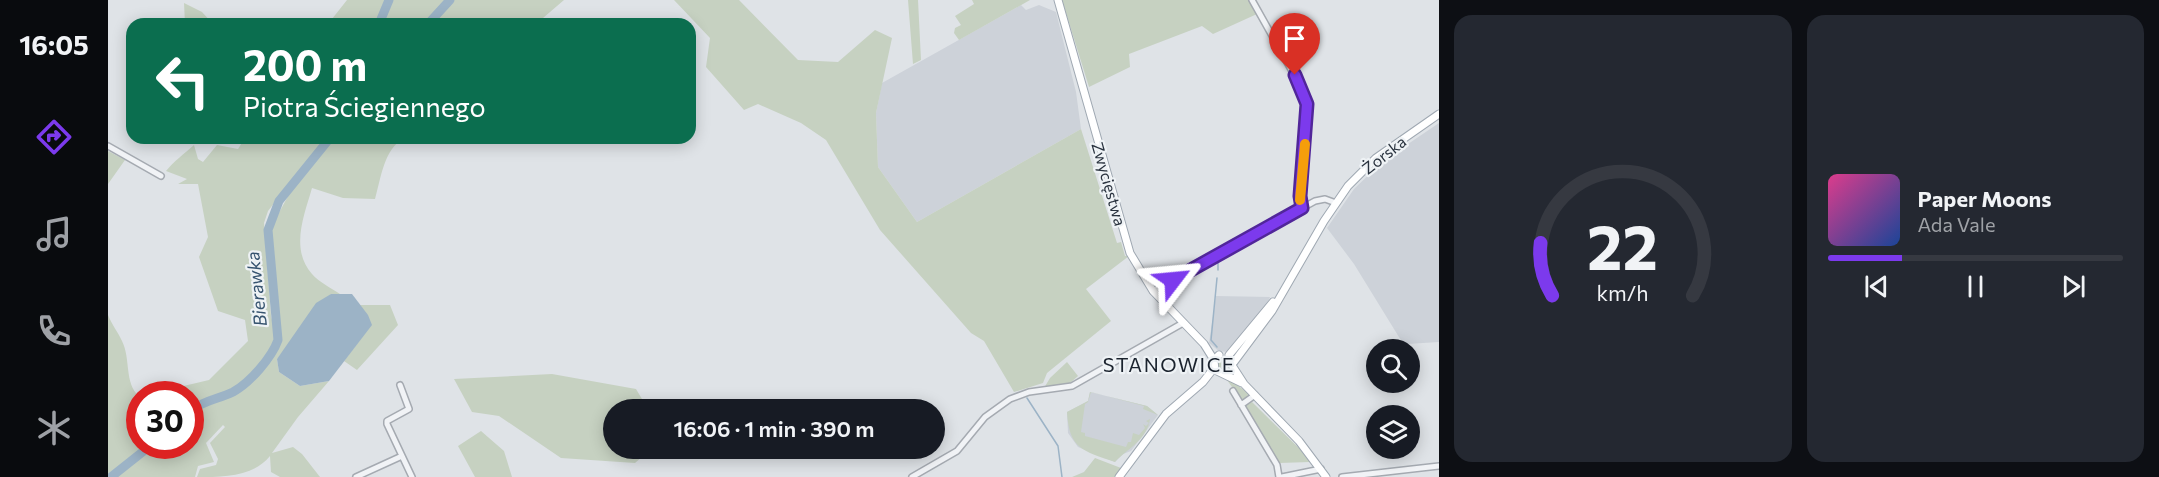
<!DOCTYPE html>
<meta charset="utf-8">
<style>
:root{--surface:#171b24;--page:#242831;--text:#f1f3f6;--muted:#9ea1a6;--line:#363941;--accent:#7c3aed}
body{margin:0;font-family:Commissioner,sans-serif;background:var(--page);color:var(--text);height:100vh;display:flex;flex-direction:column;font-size:22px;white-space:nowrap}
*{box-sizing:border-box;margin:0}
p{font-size:20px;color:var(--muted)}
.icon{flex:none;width:33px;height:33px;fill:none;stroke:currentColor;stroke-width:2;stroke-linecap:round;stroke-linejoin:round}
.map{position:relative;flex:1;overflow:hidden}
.sheet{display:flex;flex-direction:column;gap:15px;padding:15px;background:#0d0f14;width:720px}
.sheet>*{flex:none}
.hud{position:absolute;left:18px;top:18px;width:570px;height:126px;border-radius:18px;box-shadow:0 3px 15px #0003;background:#0b6e4f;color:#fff;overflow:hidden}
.controls{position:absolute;left:1258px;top:339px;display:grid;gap:12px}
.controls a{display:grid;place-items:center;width:54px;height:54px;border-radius:50%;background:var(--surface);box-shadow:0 3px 15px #0003;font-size:30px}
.speed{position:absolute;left:18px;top:381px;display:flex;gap:12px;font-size:30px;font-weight:700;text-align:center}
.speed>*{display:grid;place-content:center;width:78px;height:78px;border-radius:50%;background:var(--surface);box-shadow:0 3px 15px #0003;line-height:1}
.speed .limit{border:9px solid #d22;background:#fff;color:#111}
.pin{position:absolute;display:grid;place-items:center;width:51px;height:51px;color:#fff;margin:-62px -26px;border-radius:50% 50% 50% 0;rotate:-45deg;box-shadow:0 0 6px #0007}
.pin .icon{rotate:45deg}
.me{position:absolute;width:66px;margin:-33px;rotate:61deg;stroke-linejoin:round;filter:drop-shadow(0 0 4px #0008)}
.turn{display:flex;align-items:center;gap:21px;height:126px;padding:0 18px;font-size:27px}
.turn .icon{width:78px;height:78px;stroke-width:2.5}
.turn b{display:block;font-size:42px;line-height:51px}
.sheet .widget{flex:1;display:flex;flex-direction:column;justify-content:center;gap:9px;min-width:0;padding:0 21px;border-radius:18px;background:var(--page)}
.sheet .dial{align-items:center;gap:0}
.dial svg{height:156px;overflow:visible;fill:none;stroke:var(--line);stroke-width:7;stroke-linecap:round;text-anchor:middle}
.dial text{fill:var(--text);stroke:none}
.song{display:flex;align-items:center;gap:18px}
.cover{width:72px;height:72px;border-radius:9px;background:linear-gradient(135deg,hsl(330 70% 55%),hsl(220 70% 35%))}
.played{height:6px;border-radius:3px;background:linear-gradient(90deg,var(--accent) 25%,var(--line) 25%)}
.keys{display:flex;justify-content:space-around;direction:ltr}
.sheet .tiles{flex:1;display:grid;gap:15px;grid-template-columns:repeat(2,1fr)}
.trip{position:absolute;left:495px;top:399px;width:342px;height:60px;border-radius:30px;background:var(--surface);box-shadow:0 3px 15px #0003;font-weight:600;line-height:60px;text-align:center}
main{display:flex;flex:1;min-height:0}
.menu{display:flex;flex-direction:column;width:108px;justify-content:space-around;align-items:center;background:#090b0e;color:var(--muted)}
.menu .icon{width:42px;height:42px}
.menu .active{color:var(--accent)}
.menu b{font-size:27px;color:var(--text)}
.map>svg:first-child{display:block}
.built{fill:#cdd2d9}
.green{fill:#c6d1c1}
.water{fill:#9cb3c6}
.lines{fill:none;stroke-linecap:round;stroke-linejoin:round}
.stream{stroke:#9cb3c6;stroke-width:1.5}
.river{stroke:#9cb3c6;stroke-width:9}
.minor-casing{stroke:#a5aab1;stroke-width:8}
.major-casing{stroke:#9fa8b2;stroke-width:9}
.minor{stroke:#f1f3f6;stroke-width:5}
.major{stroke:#fff;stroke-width:7}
.route-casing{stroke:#51269a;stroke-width:15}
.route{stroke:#7c3aed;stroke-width:10}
.slow{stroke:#f59e0b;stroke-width:10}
.labels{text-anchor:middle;stroke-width:4.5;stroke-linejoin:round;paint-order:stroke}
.street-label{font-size:16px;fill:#29323e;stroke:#eef2f5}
.water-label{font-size:18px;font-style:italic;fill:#36536f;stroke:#eef2f5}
.quarter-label{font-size:20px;letter-spacing:1.5px;fill:#1b232e;stroke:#eef2f5}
</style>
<main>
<nav class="menu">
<b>16:05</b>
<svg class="icon active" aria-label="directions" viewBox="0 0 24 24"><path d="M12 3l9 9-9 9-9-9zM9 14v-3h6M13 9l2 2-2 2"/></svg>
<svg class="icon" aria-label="music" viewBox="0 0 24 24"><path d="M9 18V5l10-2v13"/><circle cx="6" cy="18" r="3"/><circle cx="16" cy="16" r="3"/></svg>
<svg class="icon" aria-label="phone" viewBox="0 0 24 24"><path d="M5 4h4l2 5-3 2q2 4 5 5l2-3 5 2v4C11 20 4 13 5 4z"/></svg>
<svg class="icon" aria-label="climate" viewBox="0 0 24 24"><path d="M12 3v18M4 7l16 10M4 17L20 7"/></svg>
</nav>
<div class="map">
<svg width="1331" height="477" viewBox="0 0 1331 477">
<rect width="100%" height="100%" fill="#dfe3e7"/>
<path class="built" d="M 913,5 L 918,10 L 931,5 L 948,12 L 968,92 L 973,129 L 809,222 L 770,167 L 768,113 L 774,83 Z
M 1331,123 L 1331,342 L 1299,344 L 1294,342 L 1246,264 L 1219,228 L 1246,189 L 1275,161 Z
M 1108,296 L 1162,297 L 1155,314 L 1120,352 L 1111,351 L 1101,343 Z
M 982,392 L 1039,406 L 1050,415 L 1023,451 L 1015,454 L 1007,462 L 970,447 L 960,433 L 959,412 L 980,401 Z"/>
<path class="green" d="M 239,0 L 456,0 L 428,24 L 220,24 Z
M 566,0 L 631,0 L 690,60 L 730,62 L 767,30 L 784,38 L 768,113 L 770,167 L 809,222 L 973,129 L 1009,243 L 1013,242 L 1017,256 L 1021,256 L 978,289 L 1003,321 L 939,373 L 935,383 L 906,392 L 876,341 L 863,333 L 772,230 L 718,140 L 693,123 L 650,104 L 636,110 L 598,67 L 602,38 Z
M 800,0 L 810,0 L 813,60 L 805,64 Z
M 864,0 L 922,0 L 851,40 L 846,33 L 847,28 L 853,25 L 847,16 L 866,4 Z
M 954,0 L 1141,0 L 1149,14 L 1105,34 L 1094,26 L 1021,54 L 1022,67 L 981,87 Z
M 76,3 L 94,12 L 105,24 L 77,24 Z
M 137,138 L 296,138 C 276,149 273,178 267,199 L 235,198 L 204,188 C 196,216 182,249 204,274 C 211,282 223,288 232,294 L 223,294 L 169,359 L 171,372 L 192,386 L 221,381 L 190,417 L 164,453 L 185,447 L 194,454 L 212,477 L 172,477 L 163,472 L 162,456 C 145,477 116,477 89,477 L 92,469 L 108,465 L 110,459 L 102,443 L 117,427 L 115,425 L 98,443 L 106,462 L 90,466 L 87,477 L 8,477 L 45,446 L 82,446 L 83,413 C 98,402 112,401 126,393 C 143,384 168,357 172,339 L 161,231 L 185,187 L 181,184 L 160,211 L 156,223 L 163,316 L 169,338 L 162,355 L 127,389 L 101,397 L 83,408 L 82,394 L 61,394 L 67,388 L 101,380 L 140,341 L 137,320 L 110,311 L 91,257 L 100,237 L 90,184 L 70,184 L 79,179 L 58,171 C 66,161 76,154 86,145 L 90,159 L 95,162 L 109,145 L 130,149 Z
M 0,151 L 17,160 L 0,184 Z
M 252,305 L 282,305 L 290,325 L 249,370 L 236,361 L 263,325 Z
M 0,315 C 4,325 10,332 14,341 C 23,359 16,383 31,396 L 32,446 L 38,446 L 0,477 Z
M1109 364a7 7 0 1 1 14 0a7 7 0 1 1-14 0Z
M 959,362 L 970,376 L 961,384 L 936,388 L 942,378 Z
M 444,374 L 528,389 L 540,409 L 506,410 L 506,448 L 543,449 L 527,463 L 453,458 L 391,416 L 364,412 L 346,379 Z
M 1120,378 L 1141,394 L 1134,401 L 1119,380 Z
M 982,392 L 1039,406 L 1050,415 L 1035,409 L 1036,406 L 983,392 L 980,402 L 977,404 L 973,432 L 977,433 L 977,436 L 1018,447 L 1020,442 L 1023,442 L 1025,433 L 1031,435 L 1037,428 L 1035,424 L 1038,426 L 1041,423 L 1038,421 L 1042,419 C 1039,440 1019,449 1007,462 C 975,451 961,449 959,412 L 980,401 Z
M 1144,402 L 1199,456 L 1202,462 L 1171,463 L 1138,410 L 1137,406 Z
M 373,431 L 396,451 L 404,477 L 367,477 L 350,446 Z
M 987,458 L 1013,468 L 1007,477 L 964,477 L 976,472 Z"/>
<path class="water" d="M 223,294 L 244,294 L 260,315 L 264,325 L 221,381 L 192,386 L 171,372 L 169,359 L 208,303 Z"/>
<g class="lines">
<path class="stream" d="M 1110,270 L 1110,261 L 1188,218
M 1109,347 L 1103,340 L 1109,278
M 919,398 L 950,446 L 954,477"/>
<path class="river" d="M 271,24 L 281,0
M 320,24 L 342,0
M 82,411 C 96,400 111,399 125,392 C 142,383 164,357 170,340 L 160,230 L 171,201 L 222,138
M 3,477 L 42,446"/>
<defs>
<path id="minor" d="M 1144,0 L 1198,96 L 1199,111 L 1192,196 L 1194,208
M 0,146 L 53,176
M 1045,291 L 1207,201 L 1217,199 L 1228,203
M 292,385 L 301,409 L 279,421 L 279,424 L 304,477
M 1125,391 L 1169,465 L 1171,477
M 1133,405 L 1147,395
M 248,477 L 294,456
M 804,477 L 849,451 L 877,417 L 902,399 L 921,392 L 964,386 L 1075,323
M 1174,477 L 1213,469
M 1234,477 L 1331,466"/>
<path id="major" d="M 950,0 L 1022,253 L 1045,291 L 1096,344 L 1106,360
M 1111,355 L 1106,360 L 1107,370 L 1134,383
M 1121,355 L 1165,302
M 1126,362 L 1164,311 L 1216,221 L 1240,186 L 1268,158 L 1331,114
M 1125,367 L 1136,384 L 1191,441 L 1218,477
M 1011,477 L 1058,414 L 1095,382 L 1106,368"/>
</defs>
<use href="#minor" class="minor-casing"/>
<use href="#major" class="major-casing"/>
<use href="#minor" class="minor"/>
<use href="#major" class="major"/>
</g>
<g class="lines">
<defs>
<path id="route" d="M 1065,280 L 1194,208 L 1192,196 L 1199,104 L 1187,75"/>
</defs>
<use href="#route" class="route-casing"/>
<use href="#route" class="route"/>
<path class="slow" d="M 1192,200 L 1197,144"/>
</g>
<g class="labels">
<g class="street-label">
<text transform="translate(1276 155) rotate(-38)" y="6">Żorska</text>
<text transform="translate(1001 184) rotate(74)" y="6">Zwycięstwa</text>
</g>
<g class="water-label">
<text transform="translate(149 289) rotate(-96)" y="6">Bierawka</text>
</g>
<g class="quarter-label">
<text x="1061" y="372">STANOWICE</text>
</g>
</g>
</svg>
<div class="controls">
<a><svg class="icon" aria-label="search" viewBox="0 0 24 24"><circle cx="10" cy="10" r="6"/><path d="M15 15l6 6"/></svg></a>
<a><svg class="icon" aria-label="layers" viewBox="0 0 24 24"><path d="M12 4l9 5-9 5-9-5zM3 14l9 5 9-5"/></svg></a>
</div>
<div class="speed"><div class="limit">30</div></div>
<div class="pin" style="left:1187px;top:75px;background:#d93025"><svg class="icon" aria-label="arrive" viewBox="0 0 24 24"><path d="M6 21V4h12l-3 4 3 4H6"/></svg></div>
<svg class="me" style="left:1065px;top:280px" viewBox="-20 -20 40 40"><path d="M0-17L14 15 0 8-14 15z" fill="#7c3aed" stroke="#fff" stroke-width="4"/></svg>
<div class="trip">16:06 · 1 min · 390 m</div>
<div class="hud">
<div class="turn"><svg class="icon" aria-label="left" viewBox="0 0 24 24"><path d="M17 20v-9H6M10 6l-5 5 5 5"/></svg><div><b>200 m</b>Piotra Ściegiennego</div></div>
</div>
</div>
<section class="sheet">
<div class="tiles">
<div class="widget dial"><svg viewBox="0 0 100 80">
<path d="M14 69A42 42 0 1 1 86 69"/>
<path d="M14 69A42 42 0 0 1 8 42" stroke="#7c3aed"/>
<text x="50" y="56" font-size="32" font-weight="700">22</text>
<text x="50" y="72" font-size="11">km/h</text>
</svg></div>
<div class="widget">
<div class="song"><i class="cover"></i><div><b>Paper Moons</b><p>Ada Vale</p></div></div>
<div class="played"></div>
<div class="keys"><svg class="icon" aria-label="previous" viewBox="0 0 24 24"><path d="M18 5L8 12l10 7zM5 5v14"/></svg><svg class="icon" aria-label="pause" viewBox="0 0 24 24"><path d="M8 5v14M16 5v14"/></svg><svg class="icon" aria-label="next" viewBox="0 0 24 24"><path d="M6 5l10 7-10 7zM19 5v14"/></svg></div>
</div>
</div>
</section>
</main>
